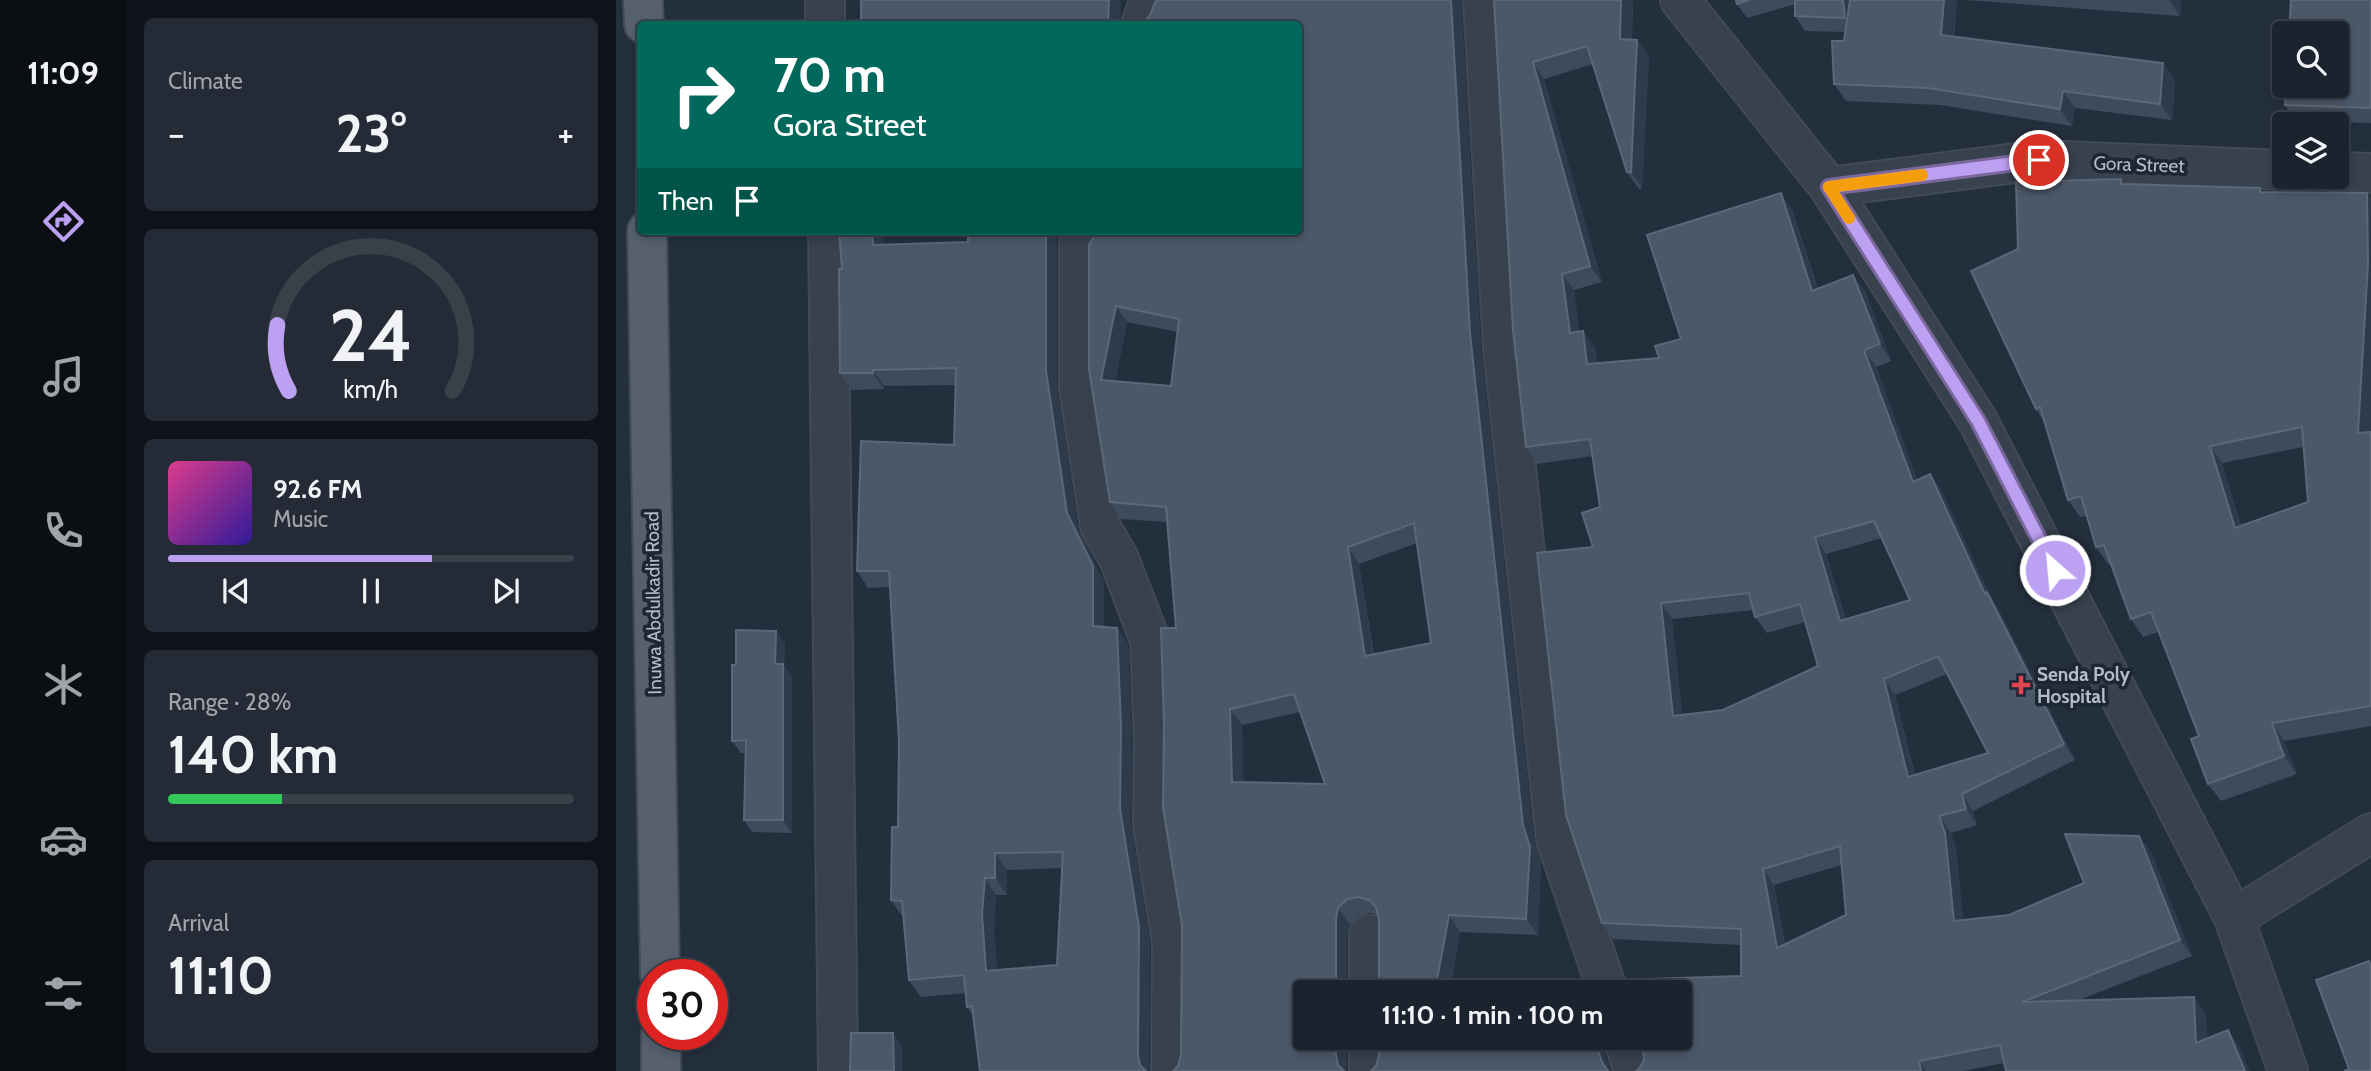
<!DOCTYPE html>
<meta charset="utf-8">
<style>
:root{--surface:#1b232e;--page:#242b36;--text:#f1f3f6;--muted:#a0a4aa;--line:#39404a;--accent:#bca0f2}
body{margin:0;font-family:Cabin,sans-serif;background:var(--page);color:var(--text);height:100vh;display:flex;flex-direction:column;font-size:26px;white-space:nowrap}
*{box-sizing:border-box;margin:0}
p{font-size:23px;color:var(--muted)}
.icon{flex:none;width:38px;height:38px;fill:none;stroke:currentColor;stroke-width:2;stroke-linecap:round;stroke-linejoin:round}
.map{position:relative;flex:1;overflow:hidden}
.sheet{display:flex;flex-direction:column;gap:18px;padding:18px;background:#0f1319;width:490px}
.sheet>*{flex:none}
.banner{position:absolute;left:21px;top:21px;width:665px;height:214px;border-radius:7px;box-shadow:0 4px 10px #0003,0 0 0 2px var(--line);background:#00695c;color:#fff;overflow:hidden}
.fabs{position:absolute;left:1656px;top:21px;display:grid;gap:14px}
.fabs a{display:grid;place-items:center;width:77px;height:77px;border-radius:7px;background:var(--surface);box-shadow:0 4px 10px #0003,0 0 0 2px var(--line);font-size:35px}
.speed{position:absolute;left:21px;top:959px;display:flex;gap:14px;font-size:35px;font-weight:700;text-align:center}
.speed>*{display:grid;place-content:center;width:91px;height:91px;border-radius:50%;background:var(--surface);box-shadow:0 4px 10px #0003,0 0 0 2px var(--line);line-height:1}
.speed .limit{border:10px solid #d22;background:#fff;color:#111}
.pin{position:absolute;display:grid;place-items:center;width:60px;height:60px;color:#fff;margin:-30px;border:4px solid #fff;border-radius:50%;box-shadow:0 2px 7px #0007}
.me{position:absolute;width:77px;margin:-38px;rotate:333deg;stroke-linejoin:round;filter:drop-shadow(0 0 5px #0008)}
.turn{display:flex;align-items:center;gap:24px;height:147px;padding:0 21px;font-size:32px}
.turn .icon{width:91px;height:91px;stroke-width:2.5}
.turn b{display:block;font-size:49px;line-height:60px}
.then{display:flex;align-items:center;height:66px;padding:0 21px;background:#0003;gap:14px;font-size:26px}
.big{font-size:52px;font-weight:800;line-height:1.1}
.sheet .card{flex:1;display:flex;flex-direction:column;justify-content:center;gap:10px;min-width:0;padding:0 24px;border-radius:10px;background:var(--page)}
.sheet .dial{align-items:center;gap:0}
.dial svg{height:182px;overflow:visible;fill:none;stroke:var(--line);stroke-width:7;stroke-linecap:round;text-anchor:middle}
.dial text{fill:var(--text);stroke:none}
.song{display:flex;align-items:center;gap:21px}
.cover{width:84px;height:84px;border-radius:10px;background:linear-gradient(135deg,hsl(330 70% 55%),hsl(250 70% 35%))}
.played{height:7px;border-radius:4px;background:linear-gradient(90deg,var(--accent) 65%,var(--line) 65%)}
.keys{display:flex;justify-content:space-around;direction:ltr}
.heat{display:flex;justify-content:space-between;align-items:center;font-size:38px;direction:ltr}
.charge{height:10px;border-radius:5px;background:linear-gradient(90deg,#34c759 28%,var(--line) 0)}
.trip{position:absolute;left:677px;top:980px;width:399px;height:70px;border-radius:7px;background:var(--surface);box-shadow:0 4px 10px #0003,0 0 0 2px var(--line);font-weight:800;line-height:70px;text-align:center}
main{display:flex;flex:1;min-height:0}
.tabs{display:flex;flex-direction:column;width:126px;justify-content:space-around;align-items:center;background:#0b0e12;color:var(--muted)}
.tabs .icon{width:49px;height:49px}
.tabs .selected{color:var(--accent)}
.tabs b{font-size:32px;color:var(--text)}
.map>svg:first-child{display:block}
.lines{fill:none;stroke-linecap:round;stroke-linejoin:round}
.minor-casing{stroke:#414a57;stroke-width:42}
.major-casing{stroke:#414a57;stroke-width:42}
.minor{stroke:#38414e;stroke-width:38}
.major{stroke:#56606e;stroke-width:38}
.wall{fill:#3f4b5c;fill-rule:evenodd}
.shaded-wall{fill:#2f3b4b}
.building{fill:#4b5868;stroke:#5c6777;stroke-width:2;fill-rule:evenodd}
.route-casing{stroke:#7a689d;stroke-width:18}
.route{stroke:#bca0f2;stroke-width:12}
.slow{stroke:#f59e0b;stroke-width:12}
.health-dot{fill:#e0444e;stroke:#1d2633;stroke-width:2.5}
.labels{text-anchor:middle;stroke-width:7;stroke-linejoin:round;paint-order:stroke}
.street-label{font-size:19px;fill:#b4bcc9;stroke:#1d2633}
.poi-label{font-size:19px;font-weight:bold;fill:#b4bcc9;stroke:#1d2633;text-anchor:start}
</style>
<main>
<nav class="tabs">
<b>11:09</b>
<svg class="icon selected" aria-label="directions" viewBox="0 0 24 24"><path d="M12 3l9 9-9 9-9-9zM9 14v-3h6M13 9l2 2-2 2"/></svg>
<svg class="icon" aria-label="music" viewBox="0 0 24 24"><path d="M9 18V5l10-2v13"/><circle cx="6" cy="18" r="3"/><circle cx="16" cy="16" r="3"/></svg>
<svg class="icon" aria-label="phone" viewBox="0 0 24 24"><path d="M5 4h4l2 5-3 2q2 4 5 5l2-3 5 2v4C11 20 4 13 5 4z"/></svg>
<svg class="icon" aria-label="climate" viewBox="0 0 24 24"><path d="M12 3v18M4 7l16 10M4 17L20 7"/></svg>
<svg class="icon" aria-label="car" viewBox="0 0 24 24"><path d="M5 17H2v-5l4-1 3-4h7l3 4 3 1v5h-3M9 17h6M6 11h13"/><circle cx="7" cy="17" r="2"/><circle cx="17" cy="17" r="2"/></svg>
<svg class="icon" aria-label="filters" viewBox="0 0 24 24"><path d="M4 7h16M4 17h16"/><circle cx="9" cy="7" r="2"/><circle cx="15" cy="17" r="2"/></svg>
</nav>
<section class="sheet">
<div class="card"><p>Climate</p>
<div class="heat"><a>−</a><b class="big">23°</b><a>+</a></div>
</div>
<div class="card dial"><svg viewBox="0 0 100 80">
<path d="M14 69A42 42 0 1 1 86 69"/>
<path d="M14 69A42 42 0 0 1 9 40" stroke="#bca0f2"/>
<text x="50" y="56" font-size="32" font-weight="700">24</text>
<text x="50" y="72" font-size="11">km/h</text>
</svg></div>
<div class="card">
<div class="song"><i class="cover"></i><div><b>92.6 FM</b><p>Music</p></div></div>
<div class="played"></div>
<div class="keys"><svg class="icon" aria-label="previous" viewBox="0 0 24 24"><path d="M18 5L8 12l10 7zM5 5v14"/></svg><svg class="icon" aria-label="pause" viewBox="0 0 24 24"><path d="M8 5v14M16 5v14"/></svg><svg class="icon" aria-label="next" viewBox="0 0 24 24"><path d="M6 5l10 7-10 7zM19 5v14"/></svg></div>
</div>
<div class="card"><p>Range · 28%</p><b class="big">140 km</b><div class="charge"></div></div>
<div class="card"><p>Arrival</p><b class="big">11:10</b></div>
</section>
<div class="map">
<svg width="1755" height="1071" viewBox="0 0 1755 1071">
<rect width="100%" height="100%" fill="#242f3e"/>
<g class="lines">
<defs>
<path id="minor" d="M 209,0 L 209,24
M 867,0 L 887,348 L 940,839 L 992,992
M 1064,0 L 1213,187 L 1362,421 L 1618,918 L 1672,1071
M 525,24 L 534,0
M 1720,172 L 1755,173
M 1213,187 L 1423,160 L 1668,170
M 212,231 L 222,1071
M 463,231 L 463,387 L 484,526 L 503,559 L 534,640 L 538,741 L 537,825 L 556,942 L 555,1071
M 1618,918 L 1755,833
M 753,935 L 753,992
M 753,1038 L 753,1071
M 1007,1038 L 1018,1071"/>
<path id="major" d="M 27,0 L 28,24
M 31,231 L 44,975
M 45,1034 L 45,1071"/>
</defs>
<use href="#minor" class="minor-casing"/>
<use href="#major" class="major-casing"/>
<use href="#minor" class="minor"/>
<use href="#major" class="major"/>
</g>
<path class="wall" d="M 540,0 L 845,0 L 865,349 L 918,841 L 925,864 L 922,935 L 844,932 L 835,985 L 761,986 L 763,976 L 763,916 L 754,913 L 743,916 L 734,925 L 731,935 L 731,992 L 690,992 L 731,1038 L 731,1071 L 562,1066 L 565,1055 L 566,926 L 560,628 L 551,522 L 505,519 L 494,502 L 473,245 L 682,231 L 534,15 ZM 511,322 L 562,332 L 555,386 L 499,382 ZM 801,543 L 815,643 L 758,654 L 743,564 ZM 684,712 L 709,784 L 627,782 L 626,725 Z
M 878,0 L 1017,0 L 1016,40 L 1021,40 L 1033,56 L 1026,188 L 1023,189 L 1011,172 L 977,64 L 928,79 L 986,282 L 958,290 L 963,332 L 967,331 L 979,348 L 981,363 L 1043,358 L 1065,339 L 1176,209 L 1202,289 L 1237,275 L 1249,291 L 1275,361 L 1260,367 L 1301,480 L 1314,474 L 1325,490 L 1374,596 L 1382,609 L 1459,760 L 1357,811 L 1361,825 L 1335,833 L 1340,849 L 1347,920 L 1393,915 L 1468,883 L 1523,836 L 1535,852 L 1576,956 L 1463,1000 L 1590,1014 L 1591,1039 L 1623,1046 L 1633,1071 L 1390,1071 L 1388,1063 L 1347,1071 L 1020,1071 L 1125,976 L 1125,945 L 997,939 L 986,923 L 977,547 L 984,507 L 977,456 L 921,464 L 910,447 ZM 1266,538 L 1294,600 L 1230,619 L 1210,554 ZM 1137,610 L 1139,617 L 1151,633 L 1189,622 L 1202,666 L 1107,710 L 1066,714 L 1056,619 ZM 1331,674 L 1372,753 L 1299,775 L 1279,695 ZM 1225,865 L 1230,915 L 1169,944 L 1158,885 Z
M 1120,0 L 1341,0 L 1338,36 L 1547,63 L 1559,80 L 1556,120 L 1459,108 L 1456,126 L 1324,105 L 1230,101 L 1218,84 L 1229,32 L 1189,31 L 1179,16 L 1179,4 L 1131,18 L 1121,4 Z
M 1350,0 L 1565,0 L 1564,16 Z
M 1755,0 L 1755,123 L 1679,121 L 1669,105 Z
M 1505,179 L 1508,184 L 1647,192 L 1751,193 L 1755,199 L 1755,726 L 1668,741 L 1681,774 L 1605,801 L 1592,784 L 1583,736 L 1542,632 L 1527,637 L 1515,619 L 1495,564 L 1493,565 L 1480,547 L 1471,516 L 1464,517 L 1452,500 L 1429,423 L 1420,409 L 1402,249 ZM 1687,447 L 1692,502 L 1625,526 L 1606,463 Z
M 223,231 L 267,231 L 267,245 L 352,242 L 441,231 L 441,387 L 462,529 L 488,582 L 488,627 L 501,628 L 512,644 L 516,741 L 515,825 L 534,944 L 357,1015 L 351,1007 L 350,993 L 305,997 L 293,980 L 287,917 L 275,900 L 282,827 L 283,741 L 274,587 L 252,588 L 241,571 L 338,445 L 340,385 L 268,386 L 268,389 L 236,390 L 224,373 L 226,269 ZM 446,868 L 441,965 L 381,970 L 378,930 L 380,895 L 391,895 L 391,870 Z
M 169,643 L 168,665 L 176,676 L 176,833 L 136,832 L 128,820 L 130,753 L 125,753 L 116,741 L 120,665 Z"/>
<path class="shaded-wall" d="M 493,0 L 505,0 L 504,24 L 492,24 Z
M 835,0 L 845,0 L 865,349 L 918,841 L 925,864 L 922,935 L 910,919 L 854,333 Z
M 1005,0 L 1017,0 L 1015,56 L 1004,39 Z
M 1227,0 L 1235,0 L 1240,32 L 1229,18 Z
M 1328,0 L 1341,0 L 1336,51 L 1325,35 Z
M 1553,0 L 1565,0 L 1564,16 Z
M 1021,40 L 1033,56 L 1026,188 L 1015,172 Z
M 917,62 L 928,79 L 986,282 L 974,266 Z
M 1547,63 L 1559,80 L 1556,120 L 1544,104 Z
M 1447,91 L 1459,108 L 1456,126 L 1444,109 Z
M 1165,193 L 1176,209 L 1207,307 L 1196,291 Z
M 1751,193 L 1755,199 L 1755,435 L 1742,433 Z
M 256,231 L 267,231 L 268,261 L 257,245 Z
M 430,231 L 441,231 L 441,387 L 462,529 L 488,582 L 488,642 L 477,626 L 451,513 L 430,371 Z
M 946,274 L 958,290 L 965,349 L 954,333 Z
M 1237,275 L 1249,291 L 1275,361 L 1264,344 Z
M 500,306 L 511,322 L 496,397 L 485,380 Z
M 967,331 L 979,348 L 983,381 L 971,364 Z
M 1248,350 L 1260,367 L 1308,498 L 1297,482 Z
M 257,370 L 268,386 L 268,389 L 257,373 Z
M 1594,446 L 1606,463 L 1631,546 L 1619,528 Z
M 1314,474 L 1325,490 L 1374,596 L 1382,609 L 1459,760 L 1448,744 L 1369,594 Z
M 1199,537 L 1210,554 L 1235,637 L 1224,621 Z
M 732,547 L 743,564 L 760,672 L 749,656 Z
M 1045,603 L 1056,619 L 1068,732 L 1057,716 Z
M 501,628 L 512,644 L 516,741 L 515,825 L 534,944 L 533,1071 L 529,1071 L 524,1065 L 522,1055 L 504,809 Z
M 160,631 L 169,643 L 168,665 L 176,676 L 176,833 L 167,820 L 159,664 Z
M 1268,679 L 1279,695 L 1303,794 L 1292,777 Z
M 614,709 L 626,725 L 628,798 L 616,782 Z
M 1656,723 L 1668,741 L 1681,774 L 1668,756 Z
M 1346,794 L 1357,811 L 1361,825 L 1350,809 Z
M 1323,816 L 1335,833 L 1340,849 L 1349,938 L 1338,921 Z
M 1523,836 L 1535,852 L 1576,956 L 1564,940 Z
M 379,853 L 391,870 L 391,895 L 379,878 Z
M 1147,869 L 1158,885 L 1172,964 L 1161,948 Z
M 369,878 L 380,895 L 378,930 L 382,987 L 370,971 L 366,914 Z
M 722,908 L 734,925 L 731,935 L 731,992 L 727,992 L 723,987 L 720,976 L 720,919 Z
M 833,915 L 844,932 L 833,992 L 820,985 Z
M 1578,997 L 1590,1014 L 1592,1059 L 1580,1043 Z
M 1612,1030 L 1623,1046 L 1633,1071 L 1629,1071 Z
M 277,1033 L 286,1046 L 286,1071 L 278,1071 Z
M 720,1038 L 731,1038 L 731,1071 L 727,1071 L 722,1065 L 720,1055 Z
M 978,1038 L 986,1038 L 986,1045 L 995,1071 L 992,1071 L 986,1062 Z
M 1303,1061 L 1310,1071 L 1305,1071 Z"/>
<path class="building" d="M 245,0 L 493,0 L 492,24 L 245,24 Z
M 540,0 L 835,0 L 854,333 L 907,825 L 914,847 L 910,919 L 833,915 L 820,985 L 894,985 L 959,981 L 967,992 L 754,992 L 761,986 L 763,976 L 763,919 L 760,907 L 753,900 L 742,897 L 731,899 L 722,908 L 720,919 L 720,976 L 723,987 L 728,992 L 690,992 L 690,1038 L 720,1038 L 720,1055 L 722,1065 L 728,1071 L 557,1071 L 562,1066 L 565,1055 L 566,926 L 547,807 L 548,725 L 545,628 L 560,628 L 550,507 L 494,502 L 473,369 L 473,245 L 481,231 L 682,231 L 682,24 L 527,24 L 534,15 ZM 500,306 L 563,319 L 555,386 L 485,380 ZM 798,523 L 815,643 L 749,656 L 732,547 ZM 678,694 L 709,784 L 616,782 L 614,709 Z
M 878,0 L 1005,0 L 1004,39 L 1021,40 L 1015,172 L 1011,172 L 971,46 L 917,62 L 974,266 L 946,274 L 954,333 L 967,331 L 971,364 L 1043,358 L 1039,346 L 1065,339 L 1031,235 L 1165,193 L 1196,291 L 1237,275 L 1264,344 L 1248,350 L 1297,482 L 1314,474 L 1369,594 L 1371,592 L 1448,744 L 1346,794 L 1350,809 L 1323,816 L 1329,833 L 1338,921 L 1393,915 L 1468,883 L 1449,834 L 1523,836 L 1564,940 L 1406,1002 L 1578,997 L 1580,1043 L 1612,1030 L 1629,1071 L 1390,1071 L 1384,1045 L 1303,1061 L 1305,1071 L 1020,1071 L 1023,1069 L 1028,1060 L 1027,1048 L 1024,1038 L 1064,1038 L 1064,992 L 994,992 L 996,991 L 1002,980 L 1125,976 L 1125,929 L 986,923 L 950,815 L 921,553 L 977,547 L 966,513 L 984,507 L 974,439 L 910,447 L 897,330 ZM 1258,521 L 1294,600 L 1224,621 L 1199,537 ZM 1133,593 L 1139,617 L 1184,604 L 1202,666 L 1107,710 L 1057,716 L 1045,603 ZM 1322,656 L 1372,753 L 1292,777 L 1268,679 ZM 1224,846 L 1230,915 L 1161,948 L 1147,869 Z
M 1120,0 L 1133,0 L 1121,4 Z
M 1179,0 L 1227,0 L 1229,18 L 1179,16 Z
M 1234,0 L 1328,0 L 1325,35 L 1547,63 L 1544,104 L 1447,91 L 1444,109 L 1312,88 L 1218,84 L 1216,41 L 1228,41 Z
M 1675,0 L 1755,0 L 1755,108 L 1669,105 L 1670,86 L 1720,86 L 1720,33 L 1673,33 Z
M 1505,179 L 1505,184 L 1644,188 L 1644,192 L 1751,193 L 1752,263 L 1742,433 L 1755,432 L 1755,706 L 1656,723 L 1668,756 L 1592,784 L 1575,739 L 1583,736 L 1535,612 L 1515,619 L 1488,545 L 1480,547 L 1465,496 L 1452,500 L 1424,407 L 1420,409 L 1355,271 L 1402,249 L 1400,182 ZM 1686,427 L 1692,502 L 1619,528 L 1594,446 Z
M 223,231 L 256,231 L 257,245 L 352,242 L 352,231 L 430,231 L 430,371 L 451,513 L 477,566 L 477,626 L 501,628 L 505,725 L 504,809 L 523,927 L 522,1055 L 524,1065 L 530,1071 L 364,1071 L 356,1006 L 351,1007 L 348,975 L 293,980 L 286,901 L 275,900 L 276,827 L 282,827 L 283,741 L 273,571 L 241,571 L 245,441 L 338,445 L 340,368 L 257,370 L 257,373 L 224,373 L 223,269 L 226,269 ZM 447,852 L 441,965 L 370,971 L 366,914 L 369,878 L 379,878 L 379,853 Z
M 120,630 L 160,631 L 159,664 L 167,664 L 167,820 L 128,820 L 130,740 L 116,741 L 116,665 L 120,665 Z
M 1753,961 L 1755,966 L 1755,1071 L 1728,1071 L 1733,1069 L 1700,980 Z
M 235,1033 L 277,1033 L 278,1071 L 234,1071 Z
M 763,1038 L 978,1038 L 986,1062 L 992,1071 L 755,1071 L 760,1066 L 763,1055 Z"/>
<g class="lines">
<defs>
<path id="route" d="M 1423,160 L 1213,187 L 1362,421 L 1439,570"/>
</defs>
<use href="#route" class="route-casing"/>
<use href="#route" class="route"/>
<path class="slow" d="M 1233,218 L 1213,187 L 1306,175"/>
</g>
<path class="health-dot" d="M1401.5 674.5h7v7h7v7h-7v7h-7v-7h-7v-7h7z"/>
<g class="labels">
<g class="street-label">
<text transform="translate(1523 164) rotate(2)" y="7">Gora Street</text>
<text transform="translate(37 603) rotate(-91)" y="7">Inuwa Abdulkadir Road</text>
</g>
<g class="poi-label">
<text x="1421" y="681">Senda Poly<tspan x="1421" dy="22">Hospital</tspan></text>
</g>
</g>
</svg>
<div class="fabs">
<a><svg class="icon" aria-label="search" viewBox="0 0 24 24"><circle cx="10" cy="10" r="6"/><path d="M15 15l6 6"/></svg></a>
<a><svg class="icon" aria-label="layers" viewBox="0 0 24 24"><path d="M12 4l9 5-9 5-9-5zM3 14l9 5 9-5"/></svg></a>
</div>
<div class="speed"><div class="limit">30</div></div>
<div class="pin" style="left:1423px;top:160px;background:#d93025"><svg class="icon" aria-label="arrive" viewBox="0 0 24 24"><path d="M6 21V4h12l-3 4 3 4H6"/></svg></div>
<svg class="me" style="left:1439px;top:570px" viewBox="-20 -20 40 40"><circle r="17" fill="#bca0f2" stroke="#fff" stroke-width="3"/><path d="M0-11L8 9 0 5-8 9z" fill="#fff"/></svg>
<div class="trip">11:10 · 1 min · 100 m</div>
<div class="banner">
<div class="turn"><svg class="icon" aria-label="right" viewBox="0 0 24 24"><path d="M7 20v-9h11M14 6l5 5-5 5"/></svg><div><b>70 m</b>Gora Street</div></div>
<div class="then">Then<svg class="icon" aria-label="arrive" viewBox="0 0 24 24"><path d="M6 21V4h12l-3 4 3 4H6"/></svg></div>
</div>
</div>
</main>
